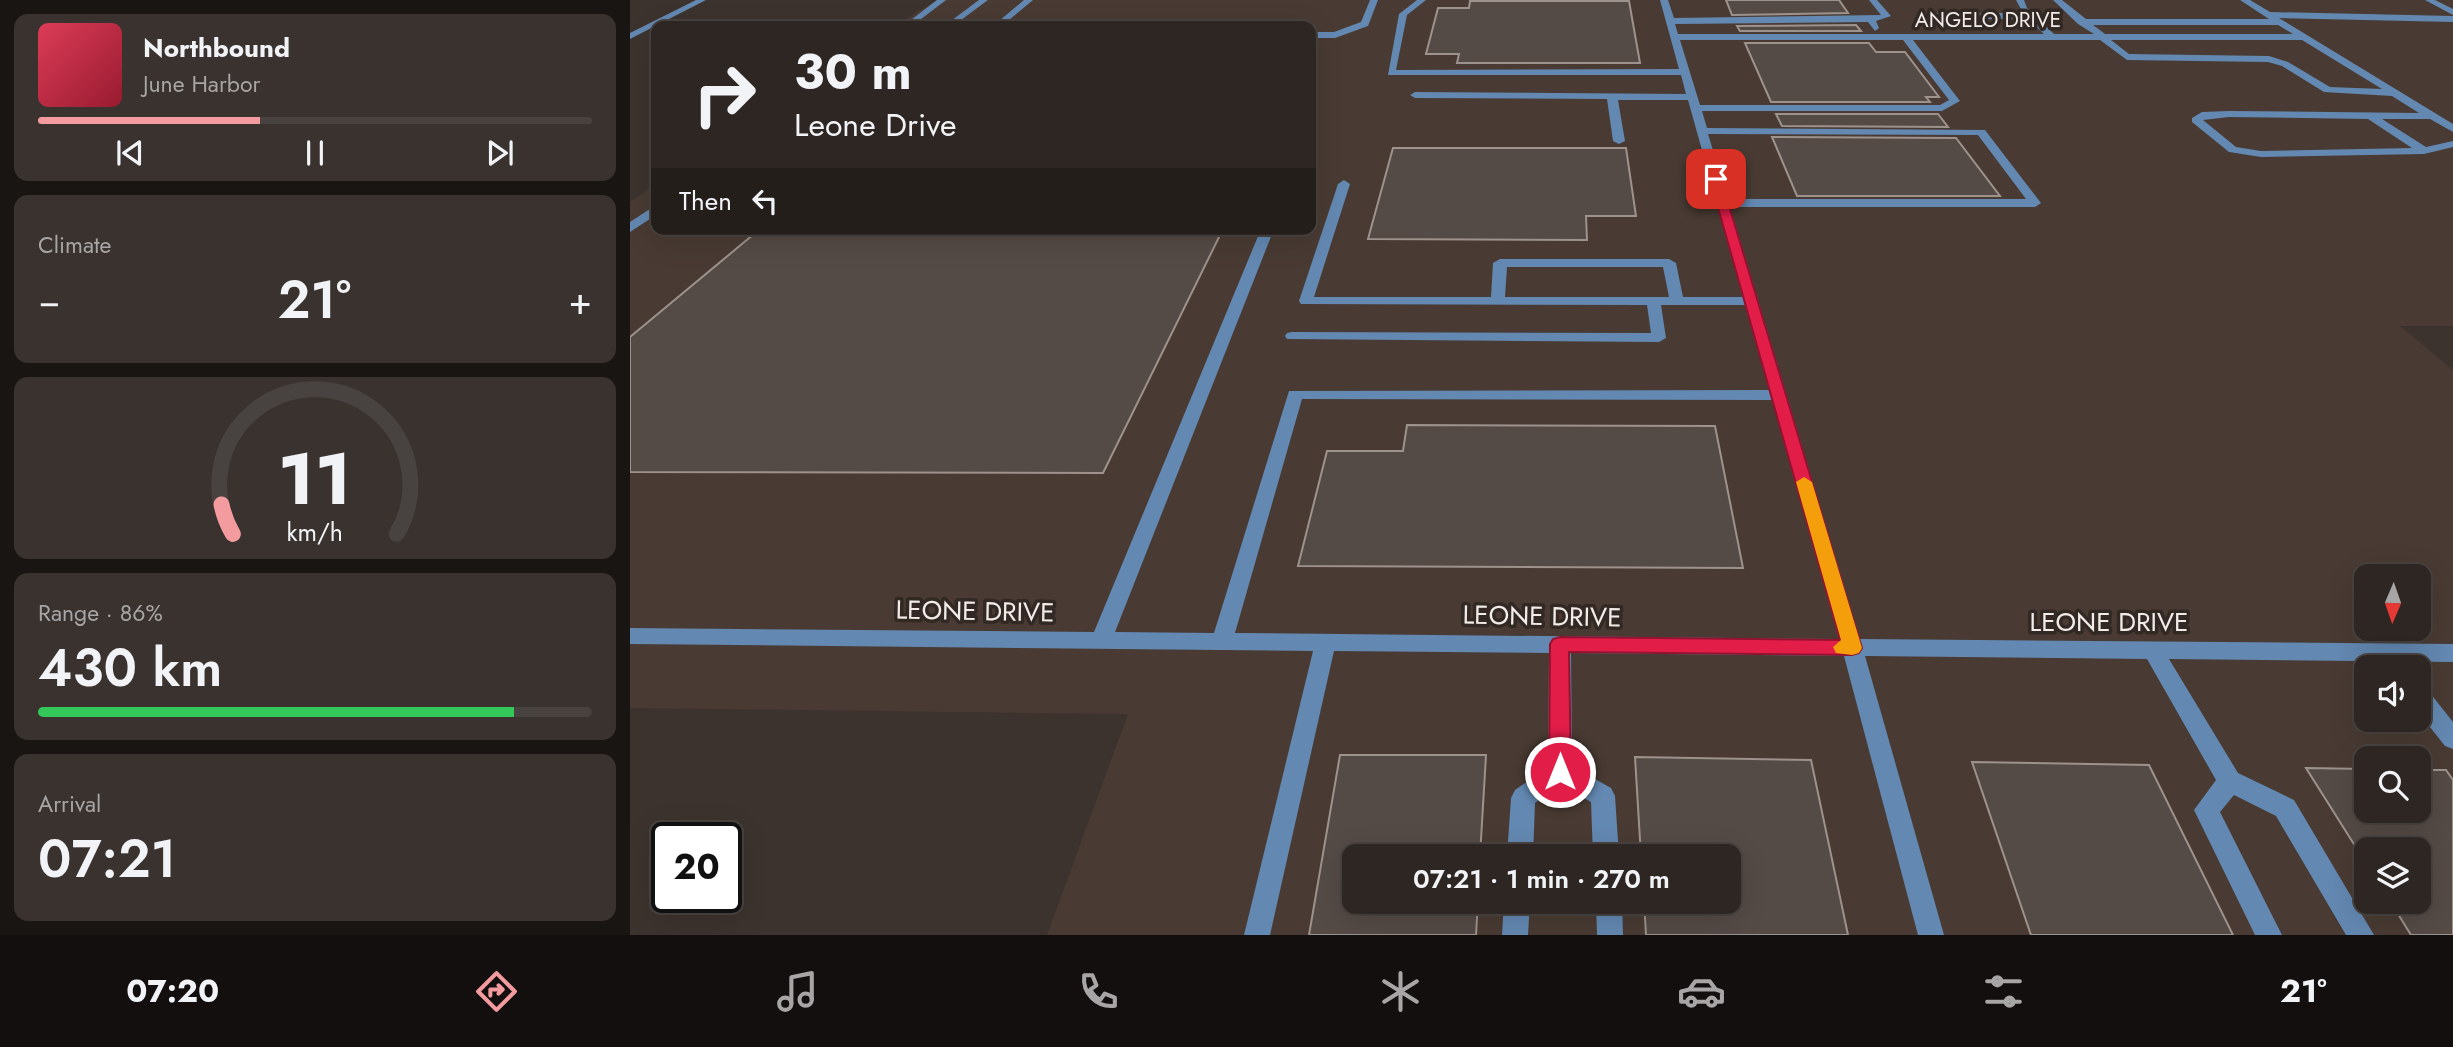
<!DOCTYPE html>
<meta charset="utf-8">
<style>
:root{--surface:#2d2622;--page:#39322f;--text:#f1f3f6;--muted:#a7a5a5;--line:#484340;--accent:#f49b9f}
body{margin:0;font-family:Jost,sans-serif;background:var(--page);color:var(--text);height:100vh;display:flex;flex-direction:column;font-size:26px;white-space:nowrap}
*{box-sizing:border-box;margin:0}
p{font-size:23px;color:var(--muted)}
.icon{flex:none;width:38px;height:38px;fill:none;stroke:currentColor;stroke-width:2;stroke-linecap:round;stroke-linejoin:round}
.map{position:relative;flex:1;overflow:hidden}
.panel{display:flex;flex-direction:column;gap:14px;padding:14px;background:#191513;width:630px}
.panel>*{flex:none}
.hud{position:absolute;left:21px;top:21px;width:665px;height:214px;border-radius:14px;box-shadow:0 7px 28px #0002,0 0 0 2px var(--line);background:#2d2622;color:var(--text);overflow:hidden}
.needle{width:46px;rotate:182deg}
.fabs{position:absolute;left:1724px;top:564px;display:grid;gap:14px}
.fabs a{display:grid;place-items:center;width:77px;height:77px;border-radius:14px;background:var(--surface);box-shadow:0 7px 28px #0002,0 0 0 2px var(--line);font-size:35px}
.speed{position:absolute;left:21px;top:822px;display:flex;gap:14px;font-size:35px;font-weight:700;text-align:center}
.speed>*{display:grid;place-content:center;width:91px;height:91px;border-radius:50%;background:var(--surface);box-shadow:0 7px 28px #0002,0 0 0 2px var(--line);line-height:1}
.speed .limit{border:4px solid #111;border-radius:10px;background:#fff;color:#111}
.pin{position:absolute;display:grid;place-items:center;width:60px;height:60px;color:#fff;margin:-30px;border-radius:14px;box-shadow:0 4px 10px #0006}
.me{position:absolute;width:77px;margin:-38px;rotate:0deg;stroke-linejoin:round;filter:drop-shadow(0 0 5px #0008)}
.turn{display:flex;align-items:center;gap:24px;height:147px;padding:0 28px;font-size:32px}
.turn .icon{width:91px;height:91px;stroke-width:2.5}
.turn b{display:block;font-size:49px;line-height:60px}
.then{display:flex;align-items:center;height:66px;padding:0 28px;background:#0003;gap:14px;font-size:26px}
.big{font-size:52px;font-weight:600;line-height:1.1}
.panel .card{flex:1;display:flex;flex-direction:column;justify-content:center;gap:10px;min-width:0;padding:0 24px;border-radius:14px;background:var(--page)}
.panel .dial{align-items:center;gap:0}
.dial svg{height:182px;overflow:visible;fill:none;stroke:var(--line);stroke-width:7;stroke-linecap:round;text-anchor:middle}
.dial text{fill:var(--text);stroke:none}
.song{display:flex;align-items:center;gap:21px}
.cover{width:84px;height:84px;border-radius:10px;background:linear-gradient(135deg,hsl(350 70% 55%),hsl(350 70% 35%))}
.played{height:7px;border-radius:4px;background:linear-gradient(90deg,var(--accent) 40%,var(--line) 40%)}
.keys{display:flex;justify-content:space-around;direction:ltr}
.heat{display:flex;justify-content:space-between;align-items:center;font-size:38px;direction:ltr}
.charge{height:10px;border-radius:5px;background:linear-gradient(90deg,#34c759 86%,var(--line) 0)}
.trip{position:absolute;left:712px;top:844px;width:399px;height:70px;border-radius:14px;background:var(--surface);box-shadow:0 7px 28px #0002,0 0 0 2px var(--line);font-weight:600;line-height:70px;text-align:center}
.tabs{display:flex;height:112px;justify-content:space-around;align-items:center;background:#120f0e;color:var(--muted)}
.tabs .icon{width:49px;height:49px}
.tabs .current{color:var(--accent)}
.tabs b{font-size:32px;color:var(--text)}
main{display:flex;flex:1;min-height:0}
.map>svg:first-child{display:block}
.built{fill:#493b33;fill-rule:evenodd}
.building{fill:#544a46;stroke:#9d928c;stroke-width:2}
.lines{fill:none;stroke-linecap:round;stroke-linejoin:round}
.minor{fill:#6388b1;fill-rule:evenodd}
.route{fill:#e11d48;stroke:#92132f;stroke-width:2}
.slow{fill:#f59e0b}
.labels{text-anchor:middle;stroke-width:7;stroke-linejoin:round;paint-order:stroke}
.far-street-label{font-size:21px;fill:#f2ece9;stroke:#322924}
.street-label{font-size:26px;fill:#f2ece9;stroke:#322924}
</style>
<main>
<section class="panel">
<div class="card">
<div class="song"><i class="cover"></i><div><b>Northbound</b><p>June Harbor</p></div></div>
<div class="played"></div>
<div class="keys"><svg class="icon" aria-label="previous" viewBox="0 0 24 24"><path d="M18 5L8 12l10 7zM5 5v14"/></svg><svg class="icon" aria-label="pause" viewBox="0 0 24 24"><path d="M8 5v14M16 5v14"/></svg><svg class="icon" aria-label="next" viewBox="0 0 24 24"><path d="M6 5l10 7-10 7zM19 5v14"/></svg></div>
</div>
<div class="card"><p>Climate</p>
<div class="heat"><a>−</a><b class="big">21°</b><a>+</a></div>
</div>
<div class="card dial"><svg viewBox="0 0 100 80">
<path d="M14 69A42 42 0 1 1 86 69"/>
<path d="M14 69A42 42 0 0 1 9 56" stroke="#f49b9f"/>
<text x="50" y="56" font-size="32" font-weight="700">11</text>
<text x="50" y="72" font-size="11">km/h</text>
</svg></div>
<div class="card"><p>Range · 86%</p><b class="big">430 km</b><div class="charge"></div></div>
<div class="card"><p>Arrival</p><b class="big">07:21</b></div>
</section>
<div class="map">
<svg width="1823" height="935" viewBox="0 0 1823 935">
<rect width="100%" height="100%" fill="#3c332e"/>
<path class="built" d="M 307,0 L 1823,0 L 1823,326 L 1770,326 L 1823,370 L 1823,935 L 417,935 L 498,714 L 0,708 L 0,202 L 26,184 L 26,229 L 681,229 L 681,26 L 264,26 ZM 1736,576 L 1788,576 L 1788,628 L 1736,628 ZM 1736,667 L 1788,667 L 1788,719 L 1736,719 ZM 1736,758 L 1788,758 L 1788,810 L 1736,810 ZM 1736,849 L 1788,849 L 1788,901 L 1736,901 ZM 724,856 L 1099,856 L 1099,901 L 724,901 Z"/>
<path class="building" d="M 1096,0 L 1209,0 L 1218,13 L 1102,15 Z
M 840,1 L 999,1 L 1010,63 L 827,63 L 829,54 L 796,54 L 808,8 L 839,8 Z
M 1226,25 L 1231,31 L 1110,31 L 1107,26 Z
M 1115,43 L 1239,43 L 1246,52 L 1275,52 L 1309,97 L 1296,97 L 1300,102 L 1141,102 Z
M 1146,114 L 1308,114 L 1318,127 L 1152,126 Z
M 1142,137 L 1326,138 L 1370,196 L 1167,196 Z
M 763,148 L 996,148 L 1006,216 L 956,216 L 957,240 L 738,239 Z
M 130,229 L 593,229 L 473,473 L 0,472 L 0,337 Z
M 777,425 L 1085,426 L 1113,568 L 668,566 L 697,451 L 773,451 Z
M 710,755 L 856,755 L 850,856 L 724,856 L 724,901 L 848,901 L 846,935 L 679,935 Z
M 1005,757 L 1181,760 L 1218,935 L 1016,935 L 1014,901 L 1099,901 L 1099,856 L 1011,856 Z
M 1342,762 L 1519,765 L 1603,935 L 1401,935 Z
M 1676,768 L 1736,769 L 1736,810 L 1788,810 L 1788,770 L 1816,770 L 1823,780 L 1823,935 L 1781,935 L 1760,901 L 1788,901 L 1788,849 L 1727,849 Z"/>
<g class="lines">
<path class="minor" d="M 66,0 L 76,0 L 0,39 L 0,33 Z
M 307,0 L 316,0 L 282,26 L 273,26 Z
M 349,0 L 358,0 L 323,26 L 314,26 Z
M 394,0 L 403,0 L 372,26 L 363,26 Z
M 740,0 L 748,0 L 738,26 L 705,38 L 681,38 L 681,32 L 704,32 L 731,22 Z
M 787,0 L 796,0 L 777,15 L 766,70 L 1049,69 L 1030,0 L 1038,0 L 1044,18 L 1251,15 L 1239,0 L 1247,0 L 1261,16 L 1246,21 L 1249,28 L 1245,31 L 1238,22 L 1045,24 L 1048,34 L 1414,34 L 1398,19 L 1301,19 L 1297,16 L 1301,13 L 1393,13 L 1386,0 L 1394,0 L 1397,8 L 1424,34 L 1464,34 L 1448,24 L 1423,0 L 1432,0 L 1456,19 L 1639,19 L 1610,0 L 1620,0 L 1640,12 L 1823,16 L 1823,22 L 1649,18 L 1823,124 L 1823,132 L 1800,119 L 1752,119 L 1796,147 L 1823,141 L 1823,147 L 1794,154 L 1631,157 L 1599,152 L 1562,122 L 1562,118 L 1572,112 L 1599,111 L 1789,113 L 1762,96 L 1694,92 L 1652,66 L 1638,62 L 1497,60 L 1470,40 L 1283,40 L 1330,101 L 1312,111 L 1072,111 L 1077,128 L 1355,130 L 1411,203 L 1405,207 L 1100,207 L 1230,639 L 1823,644 L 1823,662 L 1539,659 L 1608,773 L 1664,800 L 1744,935 L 1716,935 L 1646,816 L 1604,795 L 1590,812 L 1652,935 L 1625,935 L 1564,810 L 1586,780 L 1517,659 L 1235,656 L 1314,935 L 1288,935 L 1214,656 L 941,653 L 942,766 L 981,788 L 985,796 L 989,856 L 963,856 L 961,802 L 931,785 L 905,803 L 903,856 L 877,856 L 881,798 L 885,790 L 918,767 L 919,653 L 704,651 L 640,935 L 614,935 L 683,651 L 0,644 L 0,628 L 464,632 L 631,229 L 644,229 L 485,632 L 584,633 L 659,391 L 1139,390 L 1116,305 L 1031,305 L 1036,338 L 1029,342 L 657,339 L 655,336 L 657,333 L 662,332 L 1021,333 L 1017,305 L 671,304 L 669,301 L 708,184 L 714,180 L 720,184 L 684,297 L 861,297 L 863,263 L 870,259 L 1039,259 L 1046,263 L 1053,297 L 1113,297 L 1058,100 L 988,100 L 995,141 L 989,144 L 983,141 L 977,99 L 785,98 L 780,95 L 785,92 L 1056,94 L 1051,75 L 758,75 L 769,14 ZM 1463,25 L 1648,25 L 1663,34 L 1475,34 ZM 1050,40 L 1273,40 L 1319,100 L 1310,105 L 1070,105 ZM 1481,40 L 1672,40 L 1752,89 L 1700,87 L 1658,62 L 1639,56 L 1499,54 ZM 1599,117 L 1738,119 L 1782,148 L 1631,151 L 1606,147 L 1573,120 ZM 1078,134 L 1348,135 L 1396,199 L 1098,199 ZM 877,267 L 1033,267 L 1039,297 L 875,297 ZM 672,399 L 1142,400 L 1209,639 L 605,633 Z
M 1795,0 L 1805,0 L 1823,9 L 1823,15 Z
M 681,103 L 686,106 L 686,124 L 681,127 Z
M 26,205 L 26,215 L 0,232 L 0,222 Z
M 1788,686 L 1796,688 L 1823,722 L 1823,749 L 1815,746 L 1788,712 Z
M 874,901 L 900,901 L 898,935 L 872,935 Z
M 966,901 L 992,901 L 993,935 L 967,935 Z"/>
</g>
<path class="route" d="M 1082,177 L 1091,179 L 1232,648 L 1229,653 L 1222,655 L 939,652 L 941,772 L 938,779 L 930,782 L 922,779 L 919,772 L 920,644 L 923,639 L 930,637 L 1210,640 L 1080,179 Z"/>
<path class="slow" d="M 1174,477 L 1182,482 L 1232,648 L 1229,653 L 1222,655 L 1206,653 L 1203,647 L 1211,640 L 1166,482 Z"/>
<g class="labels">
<g class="far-street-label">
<text x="1358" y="27">ANGELO DRIVE</text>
</g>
<g class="street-label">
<text transform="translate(345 611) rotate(1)" y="9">LEONE DRIVE</text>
<text transform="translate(912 616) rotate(1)" y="9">LEONE DRIVE</text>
<text x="1479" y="631">LEONE DRIVE</text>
</g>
</g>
</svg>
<div class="fabs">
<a><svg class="needle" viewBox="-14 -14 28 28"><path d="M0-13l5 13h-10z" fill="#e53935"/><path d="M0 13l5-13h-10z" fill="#a7a5a5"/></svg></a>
<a><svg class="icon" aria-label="sound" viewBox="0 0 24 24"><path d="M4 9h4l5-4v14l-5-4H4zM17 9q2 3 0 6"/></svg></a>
<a><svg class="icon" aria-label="search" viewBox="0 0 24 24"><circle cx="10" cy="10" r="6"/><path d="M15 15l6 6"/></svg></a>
<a><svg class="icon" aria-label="layers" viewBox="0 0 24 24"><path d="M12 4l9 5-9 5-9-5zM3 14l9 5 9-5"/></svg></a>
</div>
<div class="speed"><div class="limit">20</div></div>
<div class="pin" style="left:1086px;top:179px;background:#d93025"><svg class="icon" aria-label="arrive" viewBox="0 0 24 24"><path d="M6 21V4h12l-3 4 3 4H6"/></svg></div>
<svg class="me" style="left:930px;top:772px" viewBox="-20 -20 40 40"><circle r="17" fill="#e11d48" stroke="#fff" stroke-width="3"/><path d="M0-11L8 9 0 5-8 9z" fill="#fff"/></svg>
<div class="trip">07:21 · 1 min · 270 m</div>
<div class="hud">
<div class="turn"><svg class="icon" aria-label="right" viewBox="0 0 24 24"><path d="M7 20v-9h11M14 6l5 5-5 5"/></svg><div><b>30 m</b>Leone Drive</div></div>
<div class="then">Then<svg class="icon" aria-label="left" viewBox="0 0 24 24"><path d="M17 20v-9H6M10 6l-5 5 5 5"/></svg></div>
</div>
</div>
</main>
<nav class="tabs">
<b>07:20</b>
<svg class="icon current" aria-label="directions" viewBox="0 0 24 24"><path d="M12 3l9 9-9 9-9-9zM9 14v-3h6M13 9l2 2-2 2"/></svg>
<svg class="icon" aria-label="music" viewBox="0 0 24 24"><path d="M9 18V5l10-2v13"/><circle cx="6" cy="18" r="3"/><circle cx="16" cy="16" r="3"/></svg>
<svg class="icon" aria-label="phone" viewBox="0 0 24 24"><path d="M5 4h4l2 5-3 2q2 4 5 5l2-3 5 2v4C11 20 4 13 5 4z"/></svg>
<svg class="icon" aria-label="climate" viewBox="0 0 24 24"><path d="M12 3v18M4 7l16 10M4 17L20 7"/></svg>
<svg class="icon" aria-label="car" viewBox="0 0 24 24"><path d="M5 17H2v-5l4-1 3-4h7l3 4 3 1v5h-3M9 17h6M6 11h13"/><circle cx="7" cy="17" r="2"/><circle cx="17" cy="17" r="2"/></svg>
<svg class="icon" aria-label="filters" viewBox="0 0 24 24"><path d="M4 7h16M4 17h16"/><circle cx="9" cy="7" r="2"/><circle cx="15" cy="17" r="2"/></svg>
<b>21°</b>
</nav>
